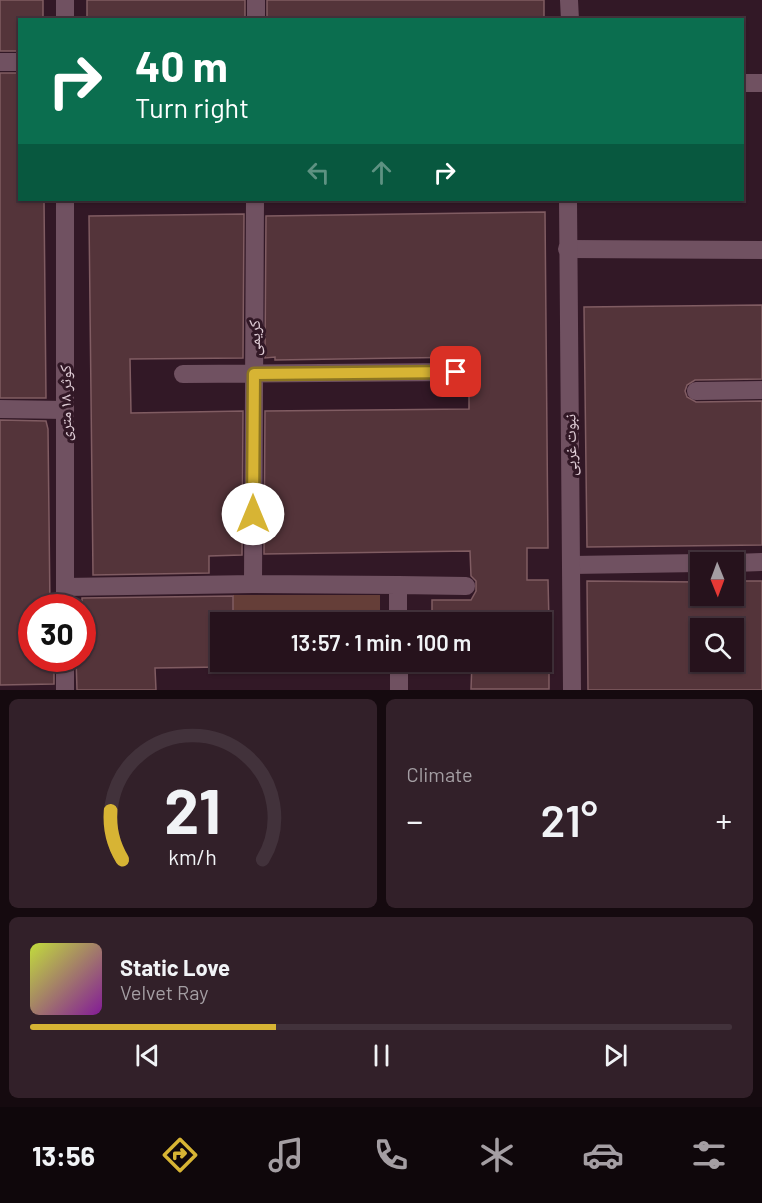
<!DOCTYPE html>
<meta charset="utf-8">
<style>
:root{--surface:#26121c;--page:#322029;--text:#f1f3f6;--muted:#a49ea3;--line:#42323b;--accent:#d7b434}
body{margin:0;font-family:Barlow,"Noto Naskh Arabic",sans-serif;background:var(--page);color:var(--text);height:100vh;display:flex;flex-direction:column;font-size:22px;white-space:nowrap}
*{box-sizing:border-box;margin:0}
p{font-size:20px;color:var(--muted)}
.icon{flex:none;width:33px;height:33px;fill:none;stroke:currentColor;stroke-width:2;stroke-linecap:round;stroke-linejoin:round}
.map{position:relative;height:690px;overflow:hidden}
.details{display:flex;flex-direction:column;gap:9px;padding:9px;background:#150a0f;flex:1}
.details>*{flex:none}
.guide{position:absolute;left:18px;top:18px;width:726px;height:183px;border-radius:0px;box-shadow:0 2px 4px #0004,0 0 0 2px var(--line);background:#0b6e4f;color:#fff;overflow:hidden}
.needle{width:39px;rotate:179deg}
.controls{position:absolute;left:690px;top:552px;display:grid;gap:12px}
.controls a{display:grid;place-items:center;width:54px;height:54px;border-radius:0px;background:var(--surface);box-shadow:0 2px 4px #0004,0 0 0 2px var(--line);font-size:30px}
.speed{position:absolute;left:18px;top:594px;display:flex;gap:12px;font-size:30px;font-weight:700;text-align:center}
.speed>*{display:grid;place-content:center;width:78px;height:78px;border-radius:50%;background:var(--surface);box-shadow:0 2px 4px #0004,0 0 0 2px var(--line);line-height:1}
.speed .limit{border:9px solid #d22;background:#fff;color:#111}
.pin{position:absolute;display:grid;place-items:center;width:51px;height:51px;color:#fff;margin:-26px;border-radius:12px;box-shadow:0 3px 9px #0006}
.me{position:absolute;width:66px;margin:-33px;rotate:0deg;stroke-linejoin:round;filter:drop-shadow(0 0 4px #0008)}
.turn{display:flex;align-items:center;gap:21px;height:126px;padding:0 18px;font-size:27px}
.turn .icon{width:78px;height:78px;stroke-width:2.5}
.turn b{display:block;font-size:42px;line-height:51px}
.lanes{display:flex;align-items:center;height:57px;padding:0 18px;background:#0003;justify-content:center;gap:30px;direction:ltr}
.lanes .off{opacity:.35}
.big{font-size:45px;font-weight:600;line-height:1.1}
.details .widget{flex:1;display:flex;flex-direction:column;justify-content:center;gap:9px;min-width:0;padding:0 21px;border-radius:9px;background:var(--page)}
.details .dial{align-items:center;gap:0}
.dial svg{height:156px;overflow:visible;fill:none;stroke:var(--line);stroke-width:7;stroke-linecap:round;text-anchor:middle}
.dial text{fill:var(--text);stroke:none}
.song{display:flex;align-items:center;gap:18px}
.cover{width:72px;height:72px;border-radius:9px;background:linear-gradient(135deg,hsl(70 70% 55%),hsl(290 70% 35%))}
.played{height:6px;border-radius:3px;background:linear-gradient(90deg,var(--accent) 35%,var(--line) 35%)}
.keys{display:flex;justify-content:space-around;direction:ltr}
.heat{display:flex;justify-content:space-between;align-items:center;font-size:33px;direction:ltr}
.details .tiles{flex:1;display:grid;gap:9px;grid-template-columns:1fr 1fr}
.widget:last-child{grid-column:span 2}
.trip{position:absolute;left:210px;top:612px;width:342px;height:60px;border-radius:0px;background:var(--surface);box-shadow:0 2px 4px #0004,0 0 0 2px var(--line);font-weight:600;line-height:60px;text-align:center}
.tab-bar{display:flex;height:96px;justify-content:space-around;align-items:center;background:#0f070b;color:var(--muted)}
.tab-bar .icon{width:42px;height:42px}
.tab-bar .selected{color:var(--accent)}
.tab-bar b{font-size:27px;color:var(--text)}
.map>svg:first-child{display:block}
.green{fill:#653e38}
.building{fill:#54343a;stroke:#805c62;stroke-width:1.5;fill-rule:evenodd}
.lines{fill:none;stroke-linecap:round;stroke-linejoin:round}
.minor{stroke:#705161;stroke-width:18}
.tertiary{stroke:#705161;stroke-width:18}
.route-casing{stroke:#8c7522;stroke-width:15}
.route{stroke:#d7b434;stroke-width:10}
.labels{text-anchor:middle;stroke-width:6;stroke-linejoin:round;paint-order:stroke}
.street-label{font-size:16px;fill:#e1cfd8;stroke:#321826}
</style>
<div class="map">
<svg width="762" height="690" viewBox="0 0 762 690">
<rect width="100%" height="100%" fill="#321826"/>
<path class="green" d="M 233,595 L 380,595 L 380,622 L 233,622 Z
M 233,662 L 380,662 L 380,668 L 233,667 Z"/>
<path class="building" d="M 0,0 L 43,0 L 43,20 L 20,20 L 20,51 L 0,51 Z
M 87,0 L 245,0 L 245,20 L 87,20 Z
M 267,0 L 544,0 L 544,20 L 267,20 Z
M 0,73 L 20,73 L 20,200 L 44,200 L 46,398 L 0,398 Z
M 545,212 L 548,548 L 527,548 L 527,580 L 548,580 L 549,622 L 432,622 L 432,600 L 471,600 L 476,591 L 476,581 L 471,576 L 470,551 L 264,554 L 265,411 L 469,409 L 469,357 L 275,360 L 275,357 L 265,358 L 266,216 Z
M 244,214 L 243,358 L 130,359 L 131,413 L 243,411 L 242,555 L 209,556 L 209,573 L 93,575 L 89,216 Z
M 762,305 L 762,379 L 695,380 L 687,385 L 685,391 L 687,397 L 696,402 L 762,401 L 762,545 L 587,547 L 584,307 Z
M 0,420 L 46,421 L 48,429 L 50,608 L 32,608 L 32,658 L 54,658 L 54,684 L 0,685 Z
M 587,581 L 700,582 L 700,596 L 734,596 L 734,581 L 762,581 L 762,690 L 588,690 ZM 700,628 L 734,628 L 734,662 L 700,662 Z
M 233,596 L 233,622 L 220,622 L 220,667 L 155,668 L 156,690 L 77,690 L 76,658 L 82,658 L 82,598 Z
M 472,662 L 549,662 L 549,689 L 471,689 Z"/>
<g class="lines">
<path class="minor" d="M 256,0 L 256,20
M 0,62 L 20,62
M 742,83 L 762,83
M 567,249 L 762,250
M 183,374 L 456,372
M 696,391 L 762,390
M 0,409 L 65,410
M 734,563 L 762,562
M 572,565 L 700,563
M 253,584 L 255,200
M 398,585 L 466,586
M 65,587 L 253,584 L 398,585 L 398,622
M 399,662 L 399,690"/>
<path class="tertiary" d="M 65,0 L 65,20
M 569,0 L 570,20
M 568,200 L 572,690
M 65,608 L 65,200
M 65,690 L 65,658"/>
</g>
<g class="lines">
<defs>
<path id="route" d="M 253,514 L 254,374 L 456,372"/>
</defs>
<use href="#route" class="route-casing"/>
<use href="#route" class="route"/>
</g>
<g class="labels">
<g class="street-label">
<text transform="translate(254 338) rotate(-90)" y="6">کریمی</text>
<text transform="translate(65 403) rotate(-90)" y="6">کوثر ۱۸ متری</text>
<text transform="translate(570 445) rotate(-91)" y="6">نبوت غربی</text>
</g>
</g>
</svg>
<div class="controls">
<a><svg class="needle" viewBox="-14 -14 28 28"><path d="M0-13l5 13h-10z" fill="#e53935"/><path d="M0 13l5-13h-10z" fill="#a49ea3"/></svg></a>
<a><svg class="icon" aria-label="search" viewBox="0 0 24 24"><circle cx="10" cy="10" r="6"/><path d="M15 15l6 6"/></svg></a>
</div>
<div class="speed"><div class="limit">30</div></div>
<div class="pin" style="left:456px;top:372px;background:#d93025"><svg class="icon" aria-label="arrive" viewBox="0 0 24 24"><path d="M6 21V4h12l-3 4 3 4H6"/></svg></div>
<svg class="me" style="left:253px;top:514px" viewBox="-20 -20 40 40"><circle r="19" fill="#fff"/><path d="M0-13L10 11 0 6-10 11z" fill="#d7b434"/></svg>
<div class="trip">13:57 · 1 min · 100 m</div>
<div class="guide">
<div class="turn"><svg class="icon" aria-label="right" viewBox="0 0 24 24"><path d="M7 20v-9h11M14 6l5 5-5 5"/></svg><div><b>40 m</b>Turn right</div></div>
<div class="lanes"><svg class="icon off" aria-label="left" viewBox="0 0 24 24"><path d="M17 20v-9H6M10 6l-5 5 5 5"/></svg><svg class="icon off" aria-label="ahead" viewBox="0 0 24 24"><path d="M12 20V5M6 11l6-6 6 6"/></svg><svg class="icon" aria-label="right" viewBox="0 0 24 24"><path d="M7 20v-9h11M14 6l5 5-5 5"/></svg></div>
</div>
</div>
<section class="details">
<div class="tiles">
<div class="widget dial"><svg viewBox="0 0 100 80">
<path d="M14 69A42 42 0 1 1 86 69"/>
<path d="M14 69A42 42 0 0 1 8 44" stroke="#d7b434"/>
<text x="50" y="56" font-size="32" font-weight="700">21</text>
<text x="50" y="72" font-size="11">km/h</text>
</svg></div>
<div class="widget"><p>Climate</p>
<div class="heat"><a>−</a><b class="big">21°</b><a>+</a></div>
</div>
<div class="widget">
<div class="song"><i class="cover"></i><div><b>Static Love</b><p>Velvet Ray</p></div></div>
<div class="played"></div>
<div class="keys"><svg class="icon" aria-label="previous" viewBox="0 0 24 24"><path d="M18 5L8 12l10 7zM5 5v14"/></svg><svg class="icon" aria-label="pause" viewBox="0 0 24 24"><path d="M8 5v14M16 5v14"/></svg><svg class="icon" aria-label="next" viewBox="0 0 24 24"><path d="M6 5l10 7-10 7zM19 5v14"/></svg></div>
</div>
</div>
</section>
<nav class="tab-bar">
<b>13:56</b>
<svg class="icon selected" aria-label="directions" viewBox="0 0 24 24"><path d="M12 3l9 9-9 9-9-9zM9 14v-3h6M13 9l2 2-2 2"/></svg>
<svg class="icon" aria-label="music" viewBox="0 0 24 24"><path d="M9 18V5l10-2v13"/><circle cx="6" cy="18" r="3"/><circle cx="16" cy="16" r="3"/></svg>
<svg class="icon" aria-label="phone" viewBox="0 0 24 24"><path d="M5 4h4l2 5-3 2q2 4 5 5l2-3 5 2v4C11 20 4 13 5 4z"/></svg>
<svg class="icon" aria-label="climate" viewBox="0 0 24 24"><path d="M12 3v18M4 7l16 10M4 17L20 7"/></svg>
<svg class="icon" aria-label="car" viewBox="0 0 24 24"><path d="M5 17H2v-5l4-1 3-4h7l3 4 3 1v5h-3M9 17h6M6 11h13"/><circle cx="7" cy="17" r="2"/><circle cx="17" cy="17" r="2"/></svg>
<svg class="icon" aria-label="filters" viewBox="0 0 24 24"><path d="M4 7h16M4 17h16"/><circle cx="9" cy="7" r="2"/><circle cx="15" cy="17" r="2"/></svg>
</nav>
